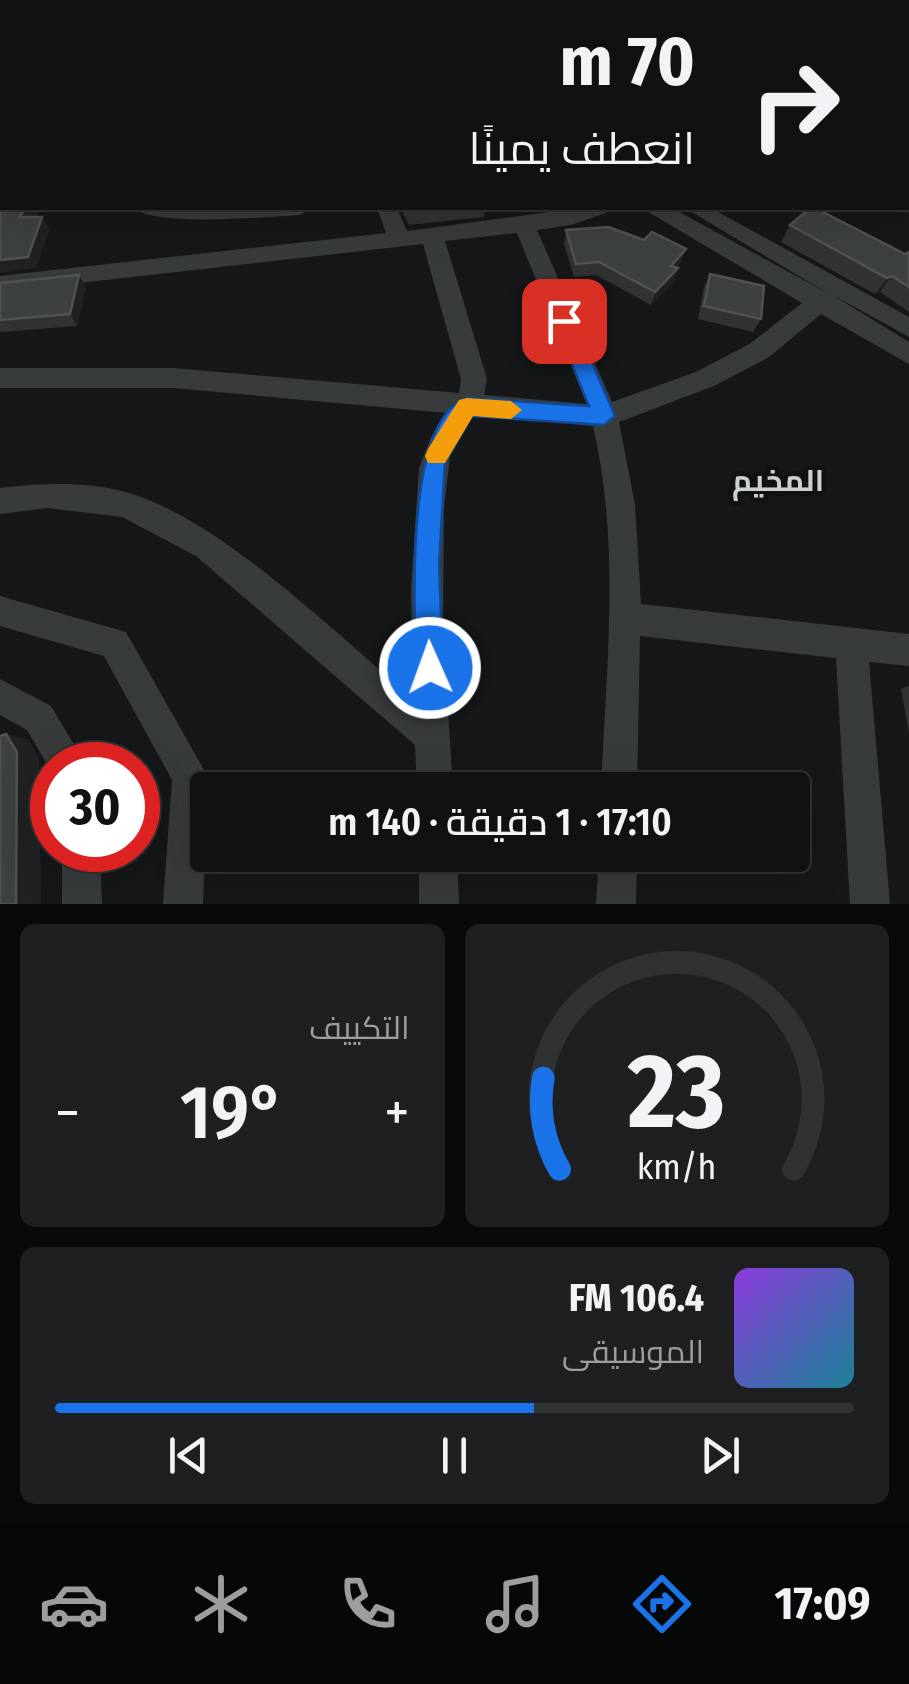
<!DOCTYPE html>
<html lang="ar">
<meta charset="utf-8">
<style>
:root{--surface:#101112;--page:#1e1f20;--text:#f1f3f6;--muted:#9c9d9f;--line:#303132;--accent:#1a73e8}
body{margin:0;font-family:"Fira Sans Condensed",Cairo,sans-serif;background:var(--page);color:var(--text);direction:rtl;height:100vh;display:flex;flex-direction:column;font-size:38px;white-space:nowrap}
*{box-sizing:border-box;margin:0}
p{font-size:32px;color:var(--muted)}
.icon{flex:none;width:55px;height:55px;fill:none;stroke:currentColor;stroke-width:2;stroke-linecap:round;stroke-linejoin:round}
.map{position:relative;height:904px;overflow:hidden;direction:ltr}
.side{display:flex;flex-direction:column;gap:20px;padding:20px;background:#09090a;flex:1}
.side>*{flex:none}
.banner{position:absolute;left:0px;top:0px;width:910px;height:210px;box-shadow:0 10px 40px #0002,0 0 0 2px var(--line);direction:rtl;background:#101112;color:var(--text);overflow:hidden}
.speed{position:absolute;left:30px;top:742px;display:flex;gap:20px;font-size:50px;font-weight:700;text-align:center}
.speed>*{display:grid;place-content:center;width:130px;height:130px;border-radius:50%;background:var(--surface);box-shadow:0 10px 40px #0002,0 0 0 2px var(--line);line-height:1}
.speed .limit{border:15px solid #d22;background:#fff;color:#111}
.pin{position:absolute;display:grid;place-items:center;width:85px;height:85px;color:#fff;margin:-42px;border-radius:20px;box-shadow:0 5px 15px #0006}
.me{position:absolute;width:110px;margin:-55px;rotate:358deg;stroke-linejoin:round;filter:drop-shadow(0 0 8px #0008)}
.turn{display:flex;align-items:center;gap:35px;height:210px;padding:0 50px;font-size:45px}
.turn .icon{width:130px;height:130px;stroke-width:2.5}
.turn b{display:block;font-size:70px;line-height:85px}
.big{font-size:75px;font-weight:600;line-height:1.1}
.side .card{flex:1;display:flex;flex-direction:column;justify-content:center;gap:15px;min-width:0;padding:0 35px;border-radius:15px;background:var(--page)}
.side .dial{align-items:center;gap:0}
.dial svg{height:260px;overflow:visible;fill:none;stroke:var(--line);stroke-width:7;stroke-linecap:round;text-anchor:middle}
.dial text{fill:var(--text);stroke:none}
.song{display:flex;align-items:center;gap:30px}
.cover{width:120px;height:120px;border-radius:15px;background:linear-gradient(135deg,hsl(270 70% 55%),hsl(190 70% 35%))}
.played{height:10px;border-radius:5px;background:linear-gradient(90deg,var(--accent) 60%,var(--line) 60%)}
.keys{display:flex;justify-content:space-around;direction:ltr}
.heat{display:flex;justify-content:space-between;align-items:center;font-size:55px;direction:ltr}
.side .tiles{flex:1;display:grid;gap:20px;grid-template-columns:1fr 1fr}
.card:last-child{grid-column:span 2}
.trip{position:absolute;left:190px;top:772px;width:620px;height:100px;border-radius:10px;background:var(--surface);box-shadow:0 10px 40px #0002,0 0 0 2px var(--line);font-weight:600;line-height:100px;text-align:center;direction:rtl}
.dock{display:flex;height:160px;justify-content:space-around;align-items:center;background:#060707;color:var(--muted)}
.dock .icon{width:70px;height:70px}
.dock .selected{color:var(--accent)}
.dock b{font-size:45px;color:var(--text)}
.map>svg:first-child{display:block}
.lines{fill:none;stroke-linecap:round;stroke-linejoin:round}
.minor{fill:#383b3c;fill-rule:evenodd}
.wall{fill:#303233}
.shaded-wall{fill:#202122}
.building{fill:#3d4041;stroke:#4e5253;stroke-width:2.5}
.route{fill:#1a73e8;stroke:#114b97;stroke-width:2.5}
.slow{fill:#f59e0b}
.labels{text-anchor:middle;stroke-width:10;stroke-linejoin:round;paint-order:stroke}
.neighbourhood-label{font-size:30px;font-weight:bold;fill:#cbd1d3;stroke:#111213}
</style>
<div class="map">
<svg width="909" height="904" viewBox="0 0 909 904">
<rect width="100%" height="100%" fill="#161718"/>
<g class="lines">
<path class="minor" d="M 138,0 L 166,0 L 167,2 L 140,2 Z
M 197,0 L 226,0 L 227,2 L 199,2 Z
M 320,0 L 337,0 L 338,2 L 322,2 Z
M 573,0 L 591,0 L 592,2 L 575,2 Z
M 2,24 L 2,44 L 0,45 L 0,25 Z
M 908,40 L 909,40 L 909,50 L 908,50 Z
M 0,147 L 2,148 L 2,165 L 0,165 Z
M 134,208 L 311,208 L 300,215 C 269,217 153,227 134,208 Z
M 377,208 L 397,208 L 407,231 L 579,208 L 609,208 L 606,213 L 571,225 L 537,230 L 612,402 L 696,372 L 751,343 L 802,303 L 650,213 L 647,208 L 672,208 L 829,294 L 685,208 L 711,208 L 909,317 L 909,337 L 831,294 L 909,342 L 909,364 L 821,314 L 769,357 L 714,386 L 619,422 L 635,505 L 641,604 L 909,634 L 909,666 L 869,662 L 890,904 L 850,904 L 836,658 L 640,636 L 637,790 L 601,790 C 606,668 621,546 593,426 L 474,415 L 450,456 L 444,508 L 443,629 L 453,790 L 417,790 L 415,745 L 196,556 L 122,517 L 47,508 L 0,514 L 0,488 C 42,483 88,481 129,493 C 223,521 336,635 413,698 L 411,589 L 419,468 L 431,437 L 447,413 L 173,388 L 0,388 L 0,368 L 173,368 L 459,393 L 461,379 L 423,244 L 0,292 L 0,276 L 386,233 ZM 517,233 L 587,404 L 484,395 L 487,379 L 445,241 Z
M 0,596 L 126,632 L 208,777 L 203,904 L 163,904 L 172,780 L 104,656 L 0,626 Z
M 0,679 L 51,706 L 86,765 L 52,765 L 52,773 L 27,730 L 0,715 Z
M 62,850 L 100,850 L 102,904 L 62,904 Z
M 419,855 L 457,855 L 459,904 L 419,904 Z
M 599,855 L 637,855 L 636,904 L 596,904 Z"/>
</g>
<path class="wall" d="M 400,208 L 485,208 L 484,217 L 409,225 Z
M 790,225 L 905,254 L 909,252 L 909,312 L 880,292 L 875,294 L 781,242 Z
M 566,230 L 686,249 L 681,262 L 677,267 L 678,268 L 674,281 L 651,305 L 596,275 L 574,277 L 564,244 Z
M 710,274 L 761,319 L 753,332 L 698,319 L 704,287 Z
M 79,275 L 86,287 L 77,326 L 0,332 L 0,283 Z
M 909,686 L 909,733 L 901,689 Z"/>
<path class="shaded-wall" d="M 65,0 L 78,0 L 77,2 L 63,2 Z
M 26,208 L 42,208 L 27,229 L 19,217 Z
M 42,217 L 50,229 L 36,268 L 0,273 L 0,260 Z
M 686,249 L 681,262 L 666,279 L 671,266 Z
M 678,268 L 674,281 L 651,305 L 655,292 Z
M 79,275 L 86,287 L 77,326 L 70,314 Z
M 892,276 L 880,292 L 875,294 L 887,278 Z
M 6,734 L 29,740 L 39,758 L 41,904 L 16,904 Z"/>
<path class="building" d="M 27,0 L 65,0 L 63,2 L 26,2 Z
M 512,0 L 548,0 L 551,2 L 514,2 Z
M 0,178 L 2,178 L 2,194 L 0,193 Z
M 2,204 L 2,208 L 26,208 L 19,217 L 42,217 L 28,257 L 0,260 L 0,207 Z
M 406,208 L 441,208 L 408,211 Z
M 810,208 L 815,208 L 905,254 L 909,252 L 909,287 L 892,276 L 887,278 L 790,225 Z
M 608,227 L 644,240 L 652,232 L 686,249 L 671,266 L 678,268 L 655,292 L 599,262 L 576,264 L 566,230 Z
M 710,274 L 764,286 L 761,319 L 704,306 Z
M 79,275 L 70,314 L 0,320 L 0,283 Z
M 6,734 L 17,752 L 16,904 L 0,904 L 0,736 Z"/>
<path class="route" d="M 564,313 L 574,321 L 615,416 L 604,425 L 472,416 L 445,462 L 439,565 L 443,668 L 439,678 L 430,682 L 420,678 L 416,668 C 415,612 403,419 467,398 L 589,406 L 554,321 Z"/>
<path class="slow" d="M 467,398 L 511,401 L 522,410 L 511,419 L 473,416 L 445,463 L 428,463 L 425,456 L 428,449 L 459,400 Z"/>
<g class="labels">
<g class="neighbourhood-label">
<text x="778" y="491">المخيم</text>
</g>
</g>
</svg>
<div class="speed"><div class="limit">30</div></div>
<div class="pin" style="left:564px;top:321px;background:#d93025"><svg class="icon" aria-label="arrive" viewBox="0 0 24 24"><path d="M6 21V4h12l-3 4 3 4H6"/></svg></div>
<svg class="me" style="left:430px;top:668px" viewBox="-20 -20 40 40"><circle r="17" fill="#1a73e8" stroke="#fff" stroke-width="3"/><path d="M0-11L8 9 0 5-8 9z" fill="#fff"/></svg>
<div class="trip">17:10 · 1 دقيقة · 140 m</div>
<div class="banner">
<div class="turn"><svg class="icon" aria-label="right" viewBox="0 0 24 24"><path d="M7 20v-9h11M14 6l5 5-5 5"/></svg><div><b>70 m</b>انعطف يمينًا</div></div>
</div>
</div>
<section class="side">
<div class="tiles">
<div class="card dial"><svg viewBox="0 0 100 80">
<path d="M14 69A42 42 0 1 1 86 69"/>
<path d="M14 69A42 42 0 0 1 9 41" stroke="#1a73e8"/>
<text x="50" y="56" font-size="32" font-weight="700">23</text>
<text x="50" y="72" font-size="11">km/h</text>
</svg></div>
<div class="card"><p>التكييف</p>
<div class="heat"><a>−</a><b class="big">19°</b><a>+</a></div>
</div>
<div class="card">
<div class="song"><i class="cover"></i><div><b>106.4 FM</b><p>الموسيقى</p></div></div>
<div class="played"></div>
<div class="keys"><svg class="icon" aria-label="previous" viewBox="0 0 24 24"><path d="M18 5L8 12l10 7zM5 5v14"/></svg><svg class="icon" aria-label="pause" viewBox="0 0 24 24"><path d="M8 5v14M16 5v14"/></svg><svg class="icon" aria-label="next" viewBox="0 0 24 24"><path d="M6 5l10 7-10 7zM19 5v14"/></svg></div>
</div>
</div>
</section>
<nav class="dock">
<b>17:09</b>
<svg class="icon selected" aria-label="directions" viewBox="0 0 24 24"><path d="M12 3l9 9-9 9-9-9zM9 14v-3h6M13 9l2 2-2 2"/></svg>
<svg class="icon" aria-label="music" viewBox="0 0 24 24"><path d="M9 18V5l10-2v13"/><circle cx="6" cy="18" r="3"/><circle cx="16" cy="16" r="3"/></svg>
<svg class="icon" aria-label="phone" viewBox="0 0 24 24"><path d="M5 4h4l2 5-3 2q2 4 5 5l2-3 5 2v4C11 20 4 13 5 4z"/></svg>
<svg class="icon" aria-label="climate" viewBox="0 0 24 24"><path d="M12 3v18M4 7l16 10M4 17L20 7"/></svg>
<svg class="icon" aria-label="car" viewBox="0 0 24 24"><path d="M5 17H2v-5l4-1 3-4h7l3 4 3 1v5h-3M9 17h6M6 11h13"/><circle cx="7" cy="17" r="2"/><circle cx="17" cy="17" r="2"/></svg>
</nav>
